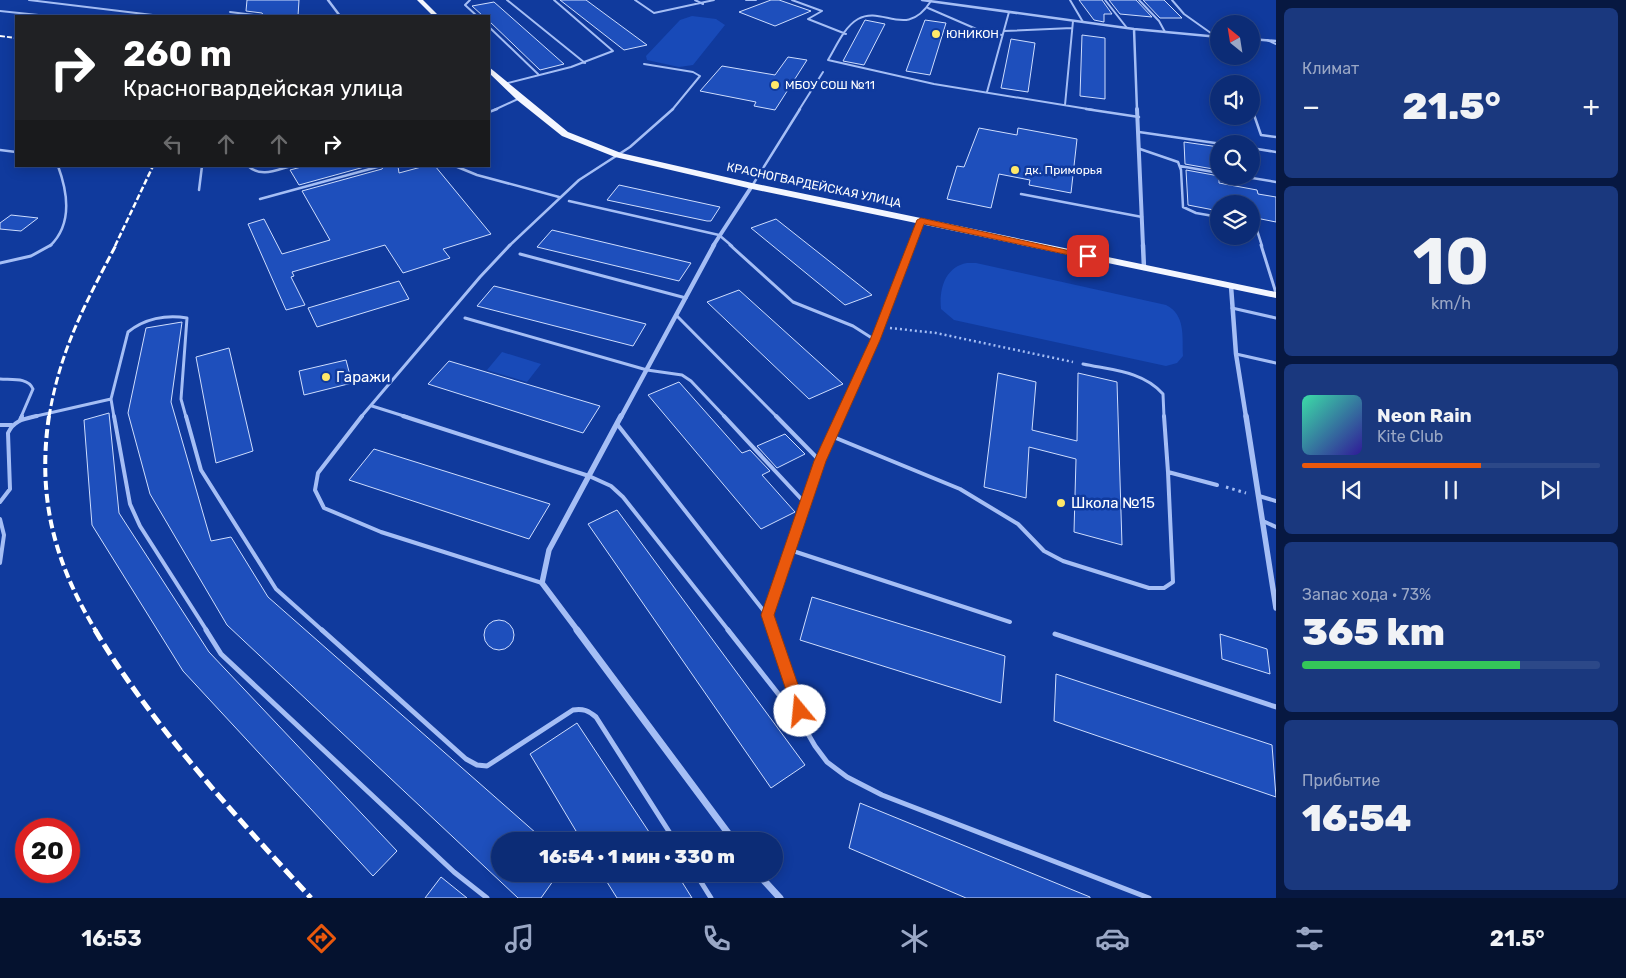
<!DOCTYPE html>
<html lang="ru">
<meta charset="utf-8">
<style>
:root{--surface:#0c2c76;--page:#1a387e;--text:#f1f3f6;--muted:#9aa7c5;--line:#2c4888;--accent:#ea580c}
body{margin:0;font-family:Rubik,sans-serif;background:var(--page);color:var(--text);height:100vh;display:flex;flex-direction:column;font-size:19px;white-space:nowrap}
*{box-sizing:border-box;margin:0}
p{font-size:16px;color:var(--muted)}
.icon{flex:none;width:28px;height:28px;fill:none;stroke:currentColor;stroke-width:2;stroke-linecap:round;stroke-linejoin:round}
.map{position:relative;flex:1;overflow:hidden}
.panel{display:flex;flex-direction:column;gap:8px;padding:8px;background:#071841;width:350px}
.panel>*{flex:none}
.guide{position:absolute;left:15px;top:15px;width:475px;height:152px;border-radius:0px;box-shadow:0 2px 12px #0003,0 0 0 1px var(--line);background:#202124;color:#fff;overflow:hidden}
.needle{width:32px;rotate:330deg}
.controls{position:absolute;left:1210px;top:15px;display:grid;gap:10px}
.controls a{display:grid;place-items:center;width:50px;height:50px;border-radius:50%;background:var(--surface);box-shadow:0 2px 12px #0003,0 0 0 1px var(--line);font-size:25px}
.speed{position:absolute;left:15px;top:818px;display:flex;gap:10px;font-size:25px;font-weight:700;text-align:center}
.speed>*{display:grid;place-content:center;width:65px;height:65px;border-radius:50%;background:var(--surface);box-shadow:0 2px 12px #0003,0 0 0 1px var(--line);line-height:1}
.speed .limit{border:8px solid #d22;background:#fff;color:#111}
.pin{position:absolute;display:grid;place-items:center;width:42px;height:42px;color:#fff;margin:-21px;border-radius:10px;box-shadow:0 2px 8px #0006}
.me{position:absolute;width:55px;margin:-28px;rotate:343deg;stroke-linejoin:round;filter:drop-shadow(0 0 4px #0008)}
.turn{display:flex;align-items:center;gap:18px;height:105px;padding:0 25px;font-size:22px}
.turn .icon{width:65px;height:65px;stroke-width:2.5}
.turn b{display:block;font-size:35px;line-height:42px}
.lanes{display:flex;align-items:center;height:48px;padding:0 25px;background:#0003;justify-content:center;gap:25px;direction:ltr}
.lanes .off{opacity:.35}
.big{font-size:38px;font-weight:800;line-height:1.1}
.panel .widget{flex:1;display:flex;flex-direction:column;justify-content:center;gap:8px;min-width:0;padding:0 18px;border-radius:8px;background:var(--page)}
.panel .dial{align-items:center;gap:0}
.dial b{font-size:65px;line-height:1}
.song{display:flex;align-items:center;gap:15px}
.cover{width:60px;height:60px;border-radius:8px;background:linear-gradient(135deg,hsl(160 70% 55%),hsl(250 70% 35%))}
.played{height:5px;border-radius:2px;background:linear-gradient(90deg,var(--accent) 60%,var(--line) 60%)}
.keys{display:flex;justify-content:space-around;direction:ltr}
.heat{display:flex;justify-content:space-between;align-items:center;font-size:28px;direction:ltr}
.charge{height:8px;border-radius:4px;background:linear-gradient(90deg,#34c759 73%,var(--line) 0)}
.trip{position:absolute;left:491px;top:832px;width:292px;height:50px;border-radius:25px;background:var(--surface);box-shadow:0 2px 12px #0003,0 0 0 1px var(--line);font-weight:800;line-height:50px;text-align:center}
.tab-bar{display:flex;height:80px;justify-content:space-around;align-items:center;background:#05122f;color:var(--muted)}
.tab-bar .icon{width:35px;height:35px}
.tab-bar .active{color:var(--accent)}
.tab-bar b{font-size:22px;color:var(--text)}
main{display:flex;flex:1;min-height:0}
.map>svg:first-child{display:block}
.green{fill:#184ab8}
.building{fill:#1e4fbc;stroke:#ceddfe}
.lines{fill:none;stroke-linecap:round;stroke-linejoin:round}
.path-far1{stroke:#a5bef5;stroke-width:2.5;stroke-dasharray:2 3;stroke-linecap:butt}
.path{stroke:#a5bef5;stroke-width:3;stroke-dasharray:2.5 4;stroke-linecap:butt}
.service-far4{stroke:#a5bef5;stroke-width:2}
.service-far3{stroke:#a5bef5;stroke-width:2.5}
.service-far2{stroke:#a5bef5;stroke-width:3}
.service-far1{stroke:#a5bef5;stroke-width:4}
.service{stroke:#a5bef5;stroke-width:5}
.minor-far4{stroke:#a5bef5;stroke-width:2.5}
.minor-far3{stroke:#a5bef5;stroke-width:4}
.minor-far2{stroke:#a5bef5;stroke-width:4.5}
.minor-far1{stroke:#a5bef5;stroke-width:5.5}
.minor{stroke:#a5bef5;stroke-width:7}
.primary{fill:#f3f6ff;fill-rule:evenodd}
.rail-far4{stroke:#fff;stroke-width:2;stroke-dasharray:5 2;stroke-linecap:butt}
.rail-far3{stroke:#fff;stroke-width:2.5;stroke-dasharray:6 2.5;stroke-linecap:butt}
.rail-far2{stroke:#fff;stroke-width:3;stroke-dasharray:8 3;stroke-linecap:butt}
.rail-far1{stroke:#fff;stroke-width:4;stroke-dasharray:9 4;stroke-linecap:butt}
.rail{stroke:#fff;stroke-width:5;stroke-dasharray:12 5;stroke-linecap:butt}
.route{fill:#ea580c;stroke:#983908}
.poi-dot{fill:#ffe869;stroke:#103a9d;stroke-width:2}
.labels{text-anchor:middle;stroke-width:5;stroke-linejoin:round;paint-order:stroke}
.far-poi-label{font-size:12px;fill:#fff;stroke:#103a9d;text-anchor:start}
.far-street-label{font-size:12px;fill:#fff;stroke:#103a9d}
.poi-label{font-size:15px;fill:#fff;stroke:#103a9d;text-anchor:start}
</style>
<main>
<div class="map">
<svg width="1276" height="898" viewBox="0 0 1276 898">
<rect width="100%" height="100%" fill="#103a9d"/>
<path class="green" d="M 692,16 L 716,19 L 725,25 L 693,65 L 679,67 L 647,60 L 646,56 L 680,20 Z
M 967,263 L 976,263 L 1166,305 C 1186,315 1182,337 1183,356 L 1177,363 L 1166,366 L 954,320 L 941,309 C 939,289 945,267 967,263 Z
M 502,352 L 541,364 L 527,382 L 487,370 Z"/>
<path class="building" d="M 247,0 L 299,0 L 298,16 L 264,16 L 262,13 L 246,11 Z
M 560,0 L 586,0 L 647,45 L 624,50 Z
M 771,0 L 779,0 L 811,11 L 775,26 L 739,12 Z
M 1079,0 L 1102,0 L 1112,14 L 1104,14 L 1104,22 L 1094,20 Z
M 1109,0 L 1136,0 L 1152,17 L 1120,14 Z
M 1143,0 L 1164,0 L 1182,18 L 1160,18 Z
M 494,2 L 564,64 L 540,70 L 489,21 L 489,16 L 483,16 L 472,6 Z
M 865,20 L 885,24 L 864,65 L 843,61 Z
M 925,20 L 946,23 L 930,75 L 906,71 Z
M 1082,35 L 1105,38 L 1105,99 L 1080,96 Z
M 1011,39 L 1035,43 L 1028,92 L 1001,88 Z
M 788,57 L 807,60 L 775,110 L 754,106 L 756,102 L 700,91 L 722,66 L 775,75 Z
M 979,128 L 1017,135 L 1018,128 L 1077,139 L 1071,193 L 1029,185 L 1030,180 L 999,174 L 991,208 L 947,199 L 957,166 L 964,167 Z
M 1184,142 L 1219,147 L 1219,170 L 1185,164 Z
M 305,166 L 368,166 L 299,185 L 290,170 Z
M 384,166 L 398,166 L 399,173 L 425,166 L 435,166 L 491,234 L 443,249 L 450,258 L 403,273 L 385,245 L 292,272 L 294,276 L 291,277 L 305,305 L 286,310 L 248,224 L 264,219 L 282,254 L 330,240 L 302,191 L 382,169 Z
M 1186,170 L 1219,176 L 1219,183 L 1257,190 L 1258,194 L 1276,197 L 1276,222 L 1251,217 L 1251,204 L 1219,204 L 1219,211 L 1188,205 Z
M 619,185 L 720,207 L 711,221 L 707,221 L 607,200 Z
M 11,215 L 38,218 L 21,231 L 0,229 L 0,223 Z
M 776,219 L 872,295 L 845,305 L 751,228 Z
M 552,230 L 691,263 L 679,281 L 537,247 Z
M 399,281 L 409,299 L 317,327 L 308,308 Z
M 494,286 L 646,324 L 633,346 L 477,306 Z
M 739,290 L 843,384 L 809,399 L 707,302 Z
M 182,322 L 171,402 L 211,541 L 231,537 L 268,597 L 545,841 L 500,841 L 500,874 L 558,874 L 541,898 L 518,898 L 227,625 L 150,494 L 128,413 L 146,328 Z
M 229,348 L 253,451 L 216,463 L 196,357 Z
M 346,360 L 352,383 L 304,395 L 299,371 Z
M 449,361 L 600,406 L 583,433 L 428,384 Z
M 998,373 L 1036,382 L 1032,430 L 1077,441 L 1078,373 L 1117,382 L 1122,545 L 1074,532 L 1076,459 L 1029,447 L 1026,498 L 984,487 Z
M 679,382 L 742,453 L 750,450 L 770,471 L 762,475 L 795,512 L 761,529 L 648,395 Z
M 109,413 L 119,513 L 209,652 L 397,851 L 373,876 L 183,671 L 92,525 L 84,420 Z
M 785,434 L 805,454 L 777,468 L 757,446 Z
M 374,449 L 550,504 L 529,539 L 349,480 Z
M 617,510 L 805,765 L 771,788 L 588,524 Z
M 812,597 L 1005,656 L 1001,703 L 800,640 Z
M484 635a15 15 0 1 1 30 0a15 15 0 1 1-30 0Z
M 1220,634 L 1267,649 L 1270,674 L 1222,659 Z
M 1056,674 L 1272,745 L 1276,797 L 1054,721 Z
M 577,723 L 655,841 L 582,841 L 530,754 Z
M 860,803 L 1090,897 L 1090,898 L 966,898 L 849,848 Z
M 602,874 L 677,874 L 692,898 L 617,898 Z
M 441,877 L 467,898 L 425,898 Z"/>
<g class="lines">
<path class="path-far1" d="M 890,328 L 936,333 L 1073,362"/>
<path class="path" d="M 1226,487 L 1246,493"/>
<path class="service-far4" d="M 29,0 L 161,16
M 470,0 L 465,5 L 477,16
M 507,0 L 585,63
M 635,0 L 654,13 L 714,0
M 695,0 L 703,4
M 746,0 L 756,0
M 792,0 L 822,11 L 808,19 L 846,34
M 1070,0 L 1083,22
M 1105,0 L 1127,28
M 1139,0 L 1159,21 L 1165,32
M 1172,0 L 1184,14 L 1215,36
M 931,1 C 906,40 883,5 858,19 C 844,27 836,47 828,60 L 934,84 L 1094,110
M 928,8 L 981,31 L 1002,35
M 0,11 L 48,16
M 230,12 L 261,16
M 489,27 L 538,74
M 1004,31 L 1072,28
M 1267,40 L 1276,44
M 644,64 L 693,72 L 700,76 L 672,110
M 504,84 L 571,67 L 613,51 L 554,0
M 987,92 L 1009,12
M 1065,105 L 1073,21
M 1251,105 L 1253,110
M 494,110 L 520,98
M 799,110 L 823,72"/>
<path class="service-far3" d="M 1086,109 L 1139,117
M 1252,109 L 1261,135 L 1276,137
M 489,112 L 497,109
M 1139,132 L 1222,144
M 1251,148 L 1276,152
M 1140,149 L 1178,162 L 1181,170 L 1183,207 L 1196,213 L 1219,217
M 0,150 L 16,152
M 248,166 C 261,178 276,170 291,166
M 455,166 L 477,175 L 559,197
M 1180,166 L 1219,173
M 1240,176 L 1276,182
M 752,186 L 800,109
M 199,190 L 202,166
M 1021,194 L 1142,217
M 260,199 L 381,166
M 569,201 L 719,235 L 732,246
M 1251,223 L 1256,227 L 1262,246
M 50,246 C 72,225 68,193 58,166
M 509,246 L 579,180 L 630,147 L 673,109
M 911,246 L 921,220"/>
<path class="service-far2" d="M 730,245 L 793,302 L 853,326 L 875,340
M 1261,245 L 1276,293
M 520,254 L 686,298
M 0,263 L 31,256 L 51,245
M 1232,308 L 1276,318
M 676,315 L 777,417
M 465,318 L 647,370 L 682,375 L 691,381 L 725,417
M 1236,354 L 1276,363
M 1083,364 C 1111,370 1143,371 1163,394 L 1164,417
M 0,379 C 11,380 28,377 33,389 L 21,417
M 372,406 L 407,417
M 32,417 L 111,399
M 114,417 L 111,399 L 128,332 C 144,319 166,314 187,318 L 181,399 L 186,417
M 361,417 L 480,277 L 510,245
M 840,417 L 875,340 L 911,245"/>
<path class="service-far1" d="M 114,416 L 130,504 L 140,526 L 207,631
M 186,416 L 201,470 L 276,589 L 323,631
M 362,416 L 318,473 L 315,490 L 324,508 L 381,532 L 542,583
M 403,416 L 589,476 L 611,486 L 623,497 L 729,631
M 724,416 L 805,503
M 776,416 L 820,461
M 1164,416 L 1168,472
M 20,420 L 22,416
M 617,424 L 767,615
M 0,425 L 12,425
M 831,436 L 960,489 L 1018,524 L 1044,551 L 1063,561 L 1149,588 L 1164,588 L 1173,582 L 1168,472 L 1217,485
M 1259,496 L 1276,501
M 0,502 L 10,489 L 8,433 C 14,420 24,419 37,416
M 0,519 L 4,535 L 0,563
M 1263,521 L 1276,527
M 790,550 L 1010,622
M 773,631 L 767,615 L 820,461 L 840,416"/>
<path class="service" d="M 206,630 L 221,654 L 454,872 L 487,898
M 322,630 L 466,759 L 477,765 L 487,766 L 573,710 C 583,708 589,711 596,717 L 675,841
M 728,630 L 802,724
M 772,630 L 804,727 L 815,746 L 827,762 L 847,777 L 882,795 L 1149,898
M 1055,634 L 1276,707
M 696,874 L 711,898"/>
<path class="minor-far4" d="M 328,0 L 340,16
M 922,0 L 1134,29 L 1219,37
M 1134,29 L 1137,110
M 1251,39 L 1276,41"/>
<path class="minor-far3" d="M 1137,109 L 1143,246
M 713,246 L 752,186"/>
<path class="minor-far2" d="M 1143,245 L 1144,268
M 1231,286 L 1236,354 L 1246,417
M 621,417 L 714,245"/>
<path class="minor-far1" d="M 1246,416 L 1276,608
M 578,631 L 542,583 L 549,550 L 621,416"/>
<path class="minor" d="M 577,630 L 734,841
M 758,874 L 780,898"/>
<path class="primary" d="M 417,0 L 423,0 L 439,16 L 433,16 Z
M 489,67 L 568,132 L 621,153 L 752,183 L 1276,292 L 1276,298 L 752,189 L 615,157 L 562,136 L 517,100 L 489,73 Z"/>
<path class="rail-far4" d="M 0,36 L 16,38"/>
<path class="rail-far3" d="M 115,246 L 153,166"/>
<path class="rail-far2" d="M 49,417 C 60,350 85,304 116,245"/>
<path class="rail-far1" d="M 49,416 C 37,497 54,562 96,631"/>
<path class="rail" d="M 95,630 C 154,728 234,814 311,898"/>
</g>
<path class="route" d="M 921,218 L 1093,256 L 1088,259 L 924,224 L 880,340 L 826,461 L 774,615 L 807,711 L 805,716 L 800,718 L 795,716 L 793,711 L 761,615 L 814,461 L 870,340 L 917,220 Z"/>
<g class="poi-dot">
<circle cx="936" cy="34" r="5"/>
<circle cx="775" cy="85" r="5"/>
<circle cx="1015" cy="170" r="5"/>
<circle cx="326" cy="377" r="5"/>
<circle cx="1061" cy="503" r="5"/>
</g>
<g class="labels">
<g class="far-poi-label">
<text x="946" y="38">ЮНИКОН</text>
<text x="785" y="89">МБОУ СОШ №11</text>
<text x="1025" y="174">дк. Приморья</text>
</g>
<g class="far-street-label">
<text transform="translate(814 185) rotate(12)" y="4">КРАСНОГВАРДЕЙСКАЯ УЛИЦА</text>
</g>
<g class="poi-label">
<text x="336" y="382">Гаражи</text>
<text x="1071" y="508">Школа №15</text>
</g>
</g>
</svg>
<div class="controls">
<a><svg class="needle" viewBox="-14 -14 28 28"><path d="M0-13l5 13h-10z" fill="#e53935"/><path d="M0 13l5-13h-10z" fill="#9aa7c5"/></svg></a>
<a><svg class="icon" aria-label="sound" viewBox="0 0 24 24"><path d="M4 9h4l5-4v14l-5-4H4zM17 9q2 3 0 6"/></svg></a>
<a><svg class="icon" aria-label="search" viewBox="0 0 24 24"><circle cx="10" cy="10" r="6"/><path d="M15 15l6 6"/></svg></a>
<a><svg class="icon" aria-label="layers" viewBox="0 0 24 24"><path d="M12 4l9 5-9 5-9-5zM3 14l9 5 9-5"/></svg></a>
</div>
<div class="speed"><div class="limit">20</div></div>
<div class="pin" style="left:1088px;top:256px;background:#d93025"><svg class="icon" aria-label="arrive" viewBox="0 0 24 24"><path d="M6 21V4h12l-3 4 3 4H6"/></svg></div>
<svg class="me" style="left:800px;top:711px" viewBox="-20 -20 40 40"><circle r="19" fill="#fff"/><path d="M0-13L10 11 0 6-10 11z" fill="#ea580c"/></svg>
<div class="trip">16:54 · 1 мин · 330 m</div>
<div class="guide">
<div class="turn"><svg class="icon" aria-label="right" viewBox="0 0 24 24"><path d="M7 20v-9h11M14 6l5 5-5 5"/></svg><div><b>260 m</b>Красногвардейская улица</div></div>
<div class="lanes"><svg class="icon off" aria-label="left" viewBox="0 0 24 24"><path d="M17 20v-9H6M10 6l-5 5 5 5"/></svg><svg class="icon off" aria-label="ahead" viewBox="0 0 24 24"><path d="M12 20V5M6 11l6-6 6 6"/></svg><svg class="icon off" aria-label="ahead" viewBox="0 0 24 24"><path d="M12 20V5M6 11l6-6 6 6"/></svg><svg class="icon" aria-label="right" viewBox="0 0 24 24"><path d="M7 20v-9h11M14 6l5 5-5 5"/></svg></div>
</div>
</div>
<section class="panel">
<div class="widget"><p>Климат</p>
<div class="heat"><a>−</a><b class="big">21.5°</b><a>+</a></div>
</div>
<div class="widget dial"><b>10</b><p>km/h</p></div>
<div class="widget">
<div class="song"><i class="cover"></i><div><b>Neon Rain</b><p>Kite Club</p></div></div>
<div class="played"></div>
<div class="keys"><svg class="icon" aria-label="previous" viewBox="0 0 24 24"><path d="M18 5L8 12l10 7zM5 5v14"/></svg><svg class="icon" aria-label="pause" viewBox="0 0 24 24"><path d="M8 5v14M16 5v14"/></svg><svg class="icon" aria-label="next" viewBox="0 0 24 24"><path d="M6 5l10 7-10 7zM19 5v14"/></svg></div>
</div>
<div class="widget"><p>Запас хода · 73%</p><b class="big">365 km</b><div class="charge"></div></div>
<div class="widget"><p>Прибытие</p><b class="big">16:54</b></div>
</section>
</main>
<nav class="tab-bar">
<b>16:53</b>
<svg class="icon active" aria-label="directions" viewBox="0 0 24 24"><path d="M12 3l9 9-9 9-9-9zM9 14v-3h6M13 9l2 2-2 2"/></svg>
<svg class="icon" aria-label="music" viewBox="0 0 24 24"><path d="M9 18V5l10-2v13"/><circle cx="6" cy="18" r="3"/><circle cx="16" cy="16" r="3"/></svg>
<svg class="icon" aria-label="phone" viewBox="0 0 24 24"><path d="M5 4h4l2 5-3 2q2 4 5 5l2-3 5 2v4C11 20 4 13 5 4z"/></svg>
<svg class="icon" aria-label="climate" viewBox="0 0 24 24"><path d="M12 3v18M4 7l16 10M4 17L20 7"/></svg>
<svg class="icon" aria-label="car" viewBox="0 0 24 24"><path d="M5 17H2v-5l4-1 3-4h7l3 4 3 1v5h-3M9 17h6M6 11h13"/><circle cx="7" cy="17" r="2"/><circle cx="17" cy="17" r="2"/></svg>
<svg class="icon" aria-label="filters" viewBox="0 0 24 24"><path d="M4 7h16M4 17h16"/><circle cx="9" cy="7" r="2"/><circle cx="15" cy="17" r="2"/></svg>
<b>21.5°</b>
</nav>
